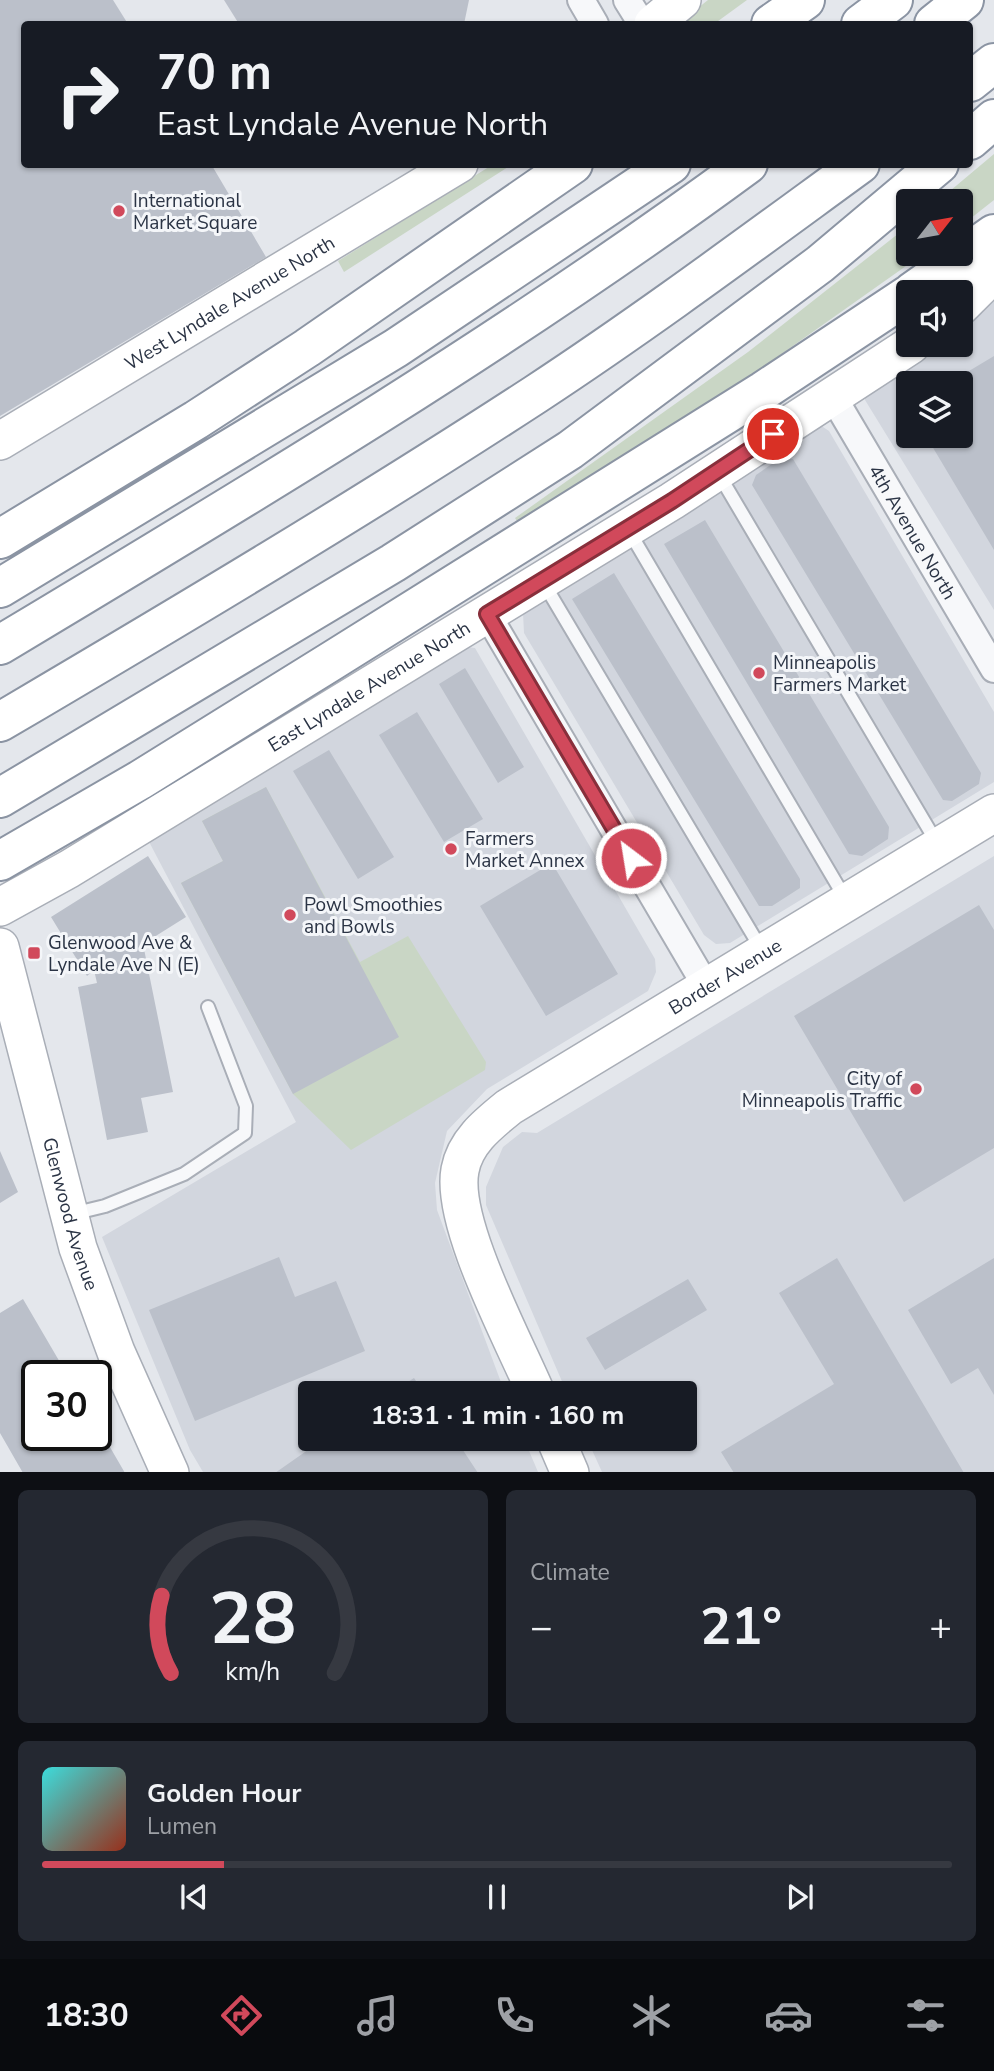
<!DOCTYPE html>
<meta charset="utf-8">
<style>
:root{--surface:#171b24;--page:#242831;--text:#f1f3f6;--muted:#9ea1a6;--line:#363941;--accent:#d1495b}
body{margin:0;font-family:"Nunito Sans",sans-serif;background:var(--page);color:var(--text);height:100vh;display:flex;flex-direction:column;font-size:26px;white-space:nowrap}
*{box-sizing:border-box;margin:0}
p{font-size:23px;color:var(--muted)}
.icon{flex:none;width:38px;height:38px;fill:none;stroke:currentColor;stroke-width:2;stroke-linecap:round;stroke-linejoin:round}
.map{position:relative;height:1472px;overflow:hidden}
.sheet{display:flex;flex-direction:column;gap:18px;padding:18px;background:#0d0f14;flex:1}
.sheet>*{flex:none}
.banner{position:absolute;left:21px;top:21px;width:952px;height:147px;border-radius:7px;box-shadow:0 2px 5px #0004;background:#171b24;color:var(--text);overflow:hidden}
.needle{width:46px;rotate:59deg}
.buttons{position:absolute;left:896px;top:189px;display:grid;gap:14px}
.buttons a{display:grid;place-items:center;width:77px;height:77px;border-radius:7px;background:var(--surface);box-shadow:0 2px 5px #0004;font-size:35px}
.speed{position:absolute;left:21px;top:1360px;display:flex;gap:14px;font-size:35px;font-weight:700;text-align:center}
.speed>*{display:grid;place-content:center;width:91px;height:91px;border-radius:50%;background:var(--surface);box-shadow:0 2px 5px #0004;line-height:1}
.speed .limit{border:4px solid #111;border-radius:10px;background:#fff;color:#111}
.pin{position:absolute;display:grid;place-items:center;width:60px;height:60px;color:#fff;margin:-30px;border:4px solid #fff;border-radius:50%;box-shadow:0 2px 7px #0007}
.me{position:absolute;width:77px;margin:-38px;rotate:329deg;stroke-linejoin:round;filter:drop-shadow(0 0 5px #0008)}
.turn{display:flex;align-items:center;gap:24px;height:147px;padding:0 21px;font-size:32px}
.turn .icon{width:91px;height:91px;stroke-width:2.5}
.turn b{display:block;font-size:49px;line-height:60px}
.big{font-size:52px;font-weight:700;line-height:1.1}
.sheet .card{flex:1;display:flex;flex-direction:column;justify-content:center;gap:10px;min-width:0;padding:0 24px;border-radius:10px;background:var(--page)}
.sheet .dial{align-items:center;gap:0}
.dial svg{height:182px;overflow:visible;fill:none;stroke:var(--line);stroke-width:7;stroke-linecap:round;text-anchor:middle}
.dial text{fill:var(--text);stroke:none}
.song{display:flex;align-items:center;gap:21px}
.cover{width:84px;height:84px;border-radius:10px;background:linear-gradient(135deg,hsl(180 70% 55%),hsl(10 70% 35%))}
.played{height:7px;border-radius:4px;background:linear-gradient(90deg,var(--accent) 20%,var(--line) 20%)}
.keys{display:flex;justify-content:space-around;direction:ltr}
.heat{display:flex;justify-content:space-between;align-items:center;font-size:38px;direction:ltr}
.sheet .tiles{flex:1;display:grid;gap:18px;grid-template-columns:1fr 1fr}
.card:last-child{grid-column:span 2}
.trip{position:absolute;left:298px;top:1381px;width:399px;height:70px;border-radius:7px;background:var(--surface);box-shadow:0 2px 5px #0004;font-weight:700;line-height:70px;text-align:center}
.dock{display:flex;height:112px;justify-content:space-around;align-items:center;background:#090b0e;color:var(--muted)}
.dock .icon{width:49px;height:49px}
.dock .current{color:var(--accent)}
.dock b{font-size:32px;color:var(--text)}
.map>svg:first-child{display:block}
.built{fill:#d2d6de;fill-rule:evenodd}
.green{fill:#c9d6c5}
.building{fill:#bbc0ca}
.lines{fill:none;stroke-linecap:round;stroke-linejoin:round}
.lane-casing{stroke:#a9aeb7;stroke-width:16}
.street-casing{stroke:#a9aeb7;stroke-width:30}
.secondary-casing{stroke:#a9aeb7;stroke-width:40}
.highway-casing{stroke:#8b94a3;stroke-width:42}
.lane{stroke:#f7f8fa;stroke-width:12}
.street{stroke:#f7f8fa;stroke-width:26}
.secondary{stroke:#fff;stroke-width:37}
.highway{stroke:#fff;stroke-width:38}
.route-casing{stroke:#882f3b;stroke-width:18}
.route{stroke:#d1495b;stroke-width:12}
.poi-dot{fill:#d1495b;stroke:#f4f6f9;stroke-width:2.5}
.labels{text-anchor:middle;stroke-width:6;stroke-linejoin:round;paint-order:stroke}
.poi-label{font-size:19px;fill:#2b3445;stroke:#f4f6f9;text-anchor:start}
.street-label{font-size:19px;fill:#2b3445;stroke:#f4f6f9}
</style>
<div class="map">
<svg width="994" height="1473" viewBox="0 0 994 1473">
<rect width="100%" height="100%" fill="#e4e7ec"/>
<path class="built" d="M 994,301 L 994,610 L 865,400 L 865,384 L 921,345 L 961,345 L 961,321 ZM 908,383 L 961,383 L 961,436 L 908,436 Z
M 817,423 L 829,431 L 994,712 L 994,782 L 730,943 L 716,944 L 704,935 L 524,633 L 523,613 Z
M 467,647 L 475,648 L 655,959 L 656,972 L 648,991 L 487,1089 L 447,1131 L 435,1183 L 437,1210 L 505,1393 L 310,1393 L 310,1438 L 524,1439 L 538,1472 L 203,1472 L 190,1450 L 102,1237 L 296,1122 L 146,836 Z
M 994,856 L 994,1472 L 602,1472 L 587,1439 L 684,1438 L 684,1393 L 567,1393 L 486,1205 L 486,1187 L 503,1147 L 522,1132 L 537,1133 Z"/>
<path class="green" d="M 708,0 L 747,0 L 714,24 L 678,24 Z
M 994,154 L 994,200 L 961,226 L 961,201 L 938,201 Z
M 492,165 L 511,165 L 344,272 L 338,261 Z
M 908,226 L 908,254 L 923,254 L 753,374 L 521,527 L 515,518 L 748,352 Z
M 266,787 L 360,962 L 408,936 L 486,1062 L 485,1070 L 351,1150 L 293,1094 L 181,883 L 223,861 L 202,821 Z"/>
<path class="building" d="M 0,0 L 113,0 L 128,24 L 24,24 L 24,164 L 211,164 L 266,257 L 0,416 Z
M 224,0 L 469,0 L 464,24 L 239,24 Z
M 994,356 L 994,550 L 926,436 L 961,436 L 961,383 L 949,383 Z
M 782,457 L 793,459 L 981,773 L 979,784 L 952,801 L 943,800 L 752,485 L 756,475 Z
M 705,520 L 889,827 L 888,839 L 862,856 L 849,854 L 664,544 Z
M 614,573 L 800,879 L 800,888 L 772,906 L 759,906 L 572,599 Z
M 465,668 L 524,767 L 498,783 L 439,684 Z
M 417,712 L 483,819 L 444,842 L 379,735 Z
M 329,750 L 394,857 L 358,879 L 293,771 Z
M 266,787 L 399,1037 L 293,1094 L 181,883 L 223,861 L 202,821 Z
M 148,856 L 186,917 L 143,944 L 173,1092 L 141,1098 L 148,1132 L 107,1140 L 78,987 L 97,983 L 94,970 L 87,976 L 51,917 Z
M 552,863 L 618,974 L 546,1016 L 480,906 Z
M 979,905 L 994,930 L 994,1148 L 904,1202 L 794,1016 Z
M 0,1151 L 18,1192 L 0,1203 Z
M 279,1257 L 295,1297 L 336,1281 L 365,1351 L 195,1421 L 149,1310 Z
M 837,1258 L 964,1473 L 734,1473 L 721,1452 L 834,1384 L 779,1293 Z
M 994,1258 L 994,1395 L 978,1368 L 951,1384 L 908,1310 Z
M 688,1279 L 707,1310 L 605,1370 L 586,1338 Z
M 23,1299 L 68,1376 L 37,1376 L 37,1435 L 96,1435 L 96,1423 L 125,1473 L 23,1473 L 0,1433 L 0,1313 Z
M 414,1378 L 424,1393 L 391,1393 Z
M 325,1438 L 455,1438 L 478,1473 L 275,1473 Z"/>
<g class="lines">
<defs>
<path id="lane" d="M 718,473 L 937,843
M 629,531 L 845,898
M 543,582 L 763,952
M 72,1214 L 105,1206 L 184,1174 L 245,1133 L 246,1106 L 208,1007"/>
<g id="street">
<path d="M 581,0 L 595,24"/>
<path d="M 627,0 L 642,24"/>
<path id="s1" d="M 832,395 L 994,669"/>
<path d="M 487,614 L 706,986"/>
</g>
<g id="secondary">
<path d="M 653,24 L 682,0"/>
<path d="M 961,306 L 994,273"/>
<path id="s2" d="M 0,441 L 459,164"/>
<path id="s3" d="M 0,907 L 69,869 L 672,501 L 911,345"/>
<path id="s4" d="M 0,947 L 78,1248 L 116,1352 L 170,1473"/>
<path id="s5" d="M 536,1393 C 514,1341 450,1223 460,1170 C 465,1142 488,1124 509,1107 L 994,813"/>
<path d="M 555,1438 L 570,1473"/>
</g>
<path id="highway" d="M 771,24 L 805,0
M 861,24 L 893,0
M 934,24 L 964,0
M 970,82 L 994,63
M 970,140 L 994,119
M 912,292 L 994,234
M 0,539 L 196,420 L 307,348 L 573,164
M 0,588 L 396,348 L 671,164
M 0,645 C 255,492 509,340 748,164
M 0,722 C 180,616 361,508 536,394 C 647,321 753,242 860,164
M 0,798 L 393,563 L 570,450 L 820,264 L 939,164
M 0,861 L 140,780 L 330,662 L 763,391 L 908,295"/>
</defs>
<use href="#lane" class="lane-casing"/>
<use href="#street" class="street-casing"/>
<use href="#secondary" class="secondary-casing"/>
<use href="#highway" class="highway-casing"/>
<use href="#lane" class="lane"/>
<use href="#street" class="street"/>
<use href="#secondary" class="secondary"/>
<use href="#highway" class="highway"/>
</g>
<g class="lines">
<defs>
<path id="route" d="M 631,858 L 487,614 L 672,501 L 773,434"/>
</defs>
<use href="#route" class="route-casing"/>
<use href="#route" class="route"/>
</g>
<g class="poi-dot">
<circle cx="119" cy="211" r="7"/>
<circle cx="759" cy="673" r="7"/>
<circle cx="451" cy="849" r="7"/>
<circle cx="290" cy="915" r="7"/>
<rect x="27" y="946" width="14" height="14" rx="3.5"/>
<circle cx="916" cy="1089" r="7"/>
</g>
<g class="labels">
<g class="poi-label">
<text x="133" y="207">International<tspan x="133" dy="22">Market Square</tspan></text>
<text x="773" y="669">Minneapolis<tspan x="773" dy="22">Farmers Market</tspan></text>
<text x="465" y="845">Farmers<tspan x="465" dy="22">Market Annex</tspan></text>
<text x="304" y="911">Powl Smoothies<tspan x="304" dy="22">and Bowls</tspan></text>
<text x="48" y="949">Glenwood Ave &amp;<tspan x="48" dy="22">Lyndale Ave N (E)</tspan></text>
<text x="902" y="1085" text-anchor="end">City of<tspan x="902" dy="22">Minneapolis Traffic</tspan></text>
</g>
<g class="street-label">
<text dy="7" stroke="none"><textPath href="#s2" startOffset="268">West Lyndale Avenue North</textPath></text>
<text dy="7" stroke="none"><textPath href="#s1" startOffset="159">4th Avenue North</textPath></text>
<text dy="7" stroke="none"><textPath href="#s3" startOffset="430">East Lyndale Avenue North</textPath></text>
<text dy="7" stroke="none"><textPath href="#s5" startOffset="572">Border Avenue</textPath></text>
<text dy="7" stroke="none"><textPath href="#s4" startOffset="276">Glenwood Avenue</textPath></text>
</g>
</g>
</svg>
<div class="buttons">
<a><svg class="needle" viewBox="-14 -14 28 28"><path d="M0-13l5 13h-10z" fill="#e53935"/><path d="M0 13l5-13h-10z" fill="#9ea1a6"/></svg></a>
<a><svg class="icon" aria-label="sound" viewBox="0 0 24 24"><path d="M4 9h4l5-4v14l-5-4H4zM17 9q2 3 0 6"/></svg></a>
<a><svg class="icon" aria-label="layers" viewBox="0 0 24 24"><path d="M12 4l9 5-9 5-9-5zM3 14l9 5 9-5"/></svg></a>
</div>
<div class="speed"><div class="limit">30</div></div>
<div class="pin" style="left:773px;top:434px;background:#d93025"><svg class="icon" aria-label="arrive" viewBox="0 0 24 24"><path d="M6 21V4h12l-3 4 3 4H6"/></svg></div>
<svg class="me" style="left:631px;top:858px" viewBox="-20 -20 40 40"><circle r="17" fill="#d1495b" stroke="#fff" stroke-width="3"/><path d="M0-11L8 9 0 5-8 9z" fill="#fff"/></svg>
<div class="trip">18:31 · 1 min · 160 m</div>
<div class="banner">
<div class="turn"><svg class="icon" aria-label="right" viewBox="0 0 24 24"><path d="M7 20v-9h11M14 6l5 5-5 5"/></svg><div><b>70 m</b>East Lyndale Avenue North</div></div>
</div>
</div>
<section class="sheet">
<div class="tiles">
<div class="card dial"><svg viewBox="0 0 100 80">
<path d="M14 69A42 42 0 1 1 86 69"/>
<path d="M14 69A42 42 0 0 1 10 35" stroke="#d1495b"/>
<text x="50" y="56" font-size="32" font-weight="700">28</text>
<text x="50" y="72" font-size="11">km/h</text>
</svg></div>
<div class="card"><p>Climate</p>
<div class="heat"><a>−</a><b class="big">21°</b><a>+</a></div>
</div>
<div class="card">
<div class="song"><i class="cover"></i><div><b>Golden Hour</b><p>Lumen</p></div></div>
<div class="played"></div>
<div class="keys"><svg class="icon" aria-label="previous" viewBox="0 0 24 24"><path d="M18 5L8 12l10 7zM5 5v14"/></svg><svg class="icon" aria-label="pause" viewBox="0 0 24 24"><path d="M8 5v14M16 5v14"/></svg><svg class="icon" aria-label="next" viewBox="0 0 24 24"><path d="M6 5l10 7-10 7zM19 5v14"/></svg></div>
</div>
</div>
</section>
<nav class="dock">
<b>18:30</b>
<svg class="icon current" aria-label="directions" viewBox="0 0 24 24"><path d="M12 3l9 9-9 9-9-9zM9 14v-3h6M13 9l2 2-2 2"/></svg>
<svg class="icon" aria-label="music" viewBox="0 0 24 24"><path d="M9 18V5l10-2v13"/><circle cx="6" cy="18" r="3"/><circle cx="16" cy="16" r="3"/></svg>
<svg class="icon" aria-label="phone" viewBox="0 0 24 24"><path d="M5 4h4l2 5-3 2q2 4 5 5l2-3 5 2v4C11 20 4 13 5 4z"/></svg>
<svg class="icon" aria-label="climate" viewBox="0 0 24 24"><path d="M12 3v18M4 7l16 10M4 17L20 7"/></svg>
<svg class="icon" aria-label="car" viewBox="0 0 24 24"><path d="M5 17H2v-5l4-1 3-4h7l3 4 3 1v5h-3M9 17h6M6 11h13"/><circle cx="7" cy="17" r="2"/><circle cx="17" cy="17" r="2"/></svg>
<svg class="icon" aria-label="filters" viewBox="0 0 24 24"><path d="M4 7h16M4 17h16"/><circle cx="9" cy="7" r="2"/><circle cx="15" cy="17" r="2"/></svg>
</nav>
